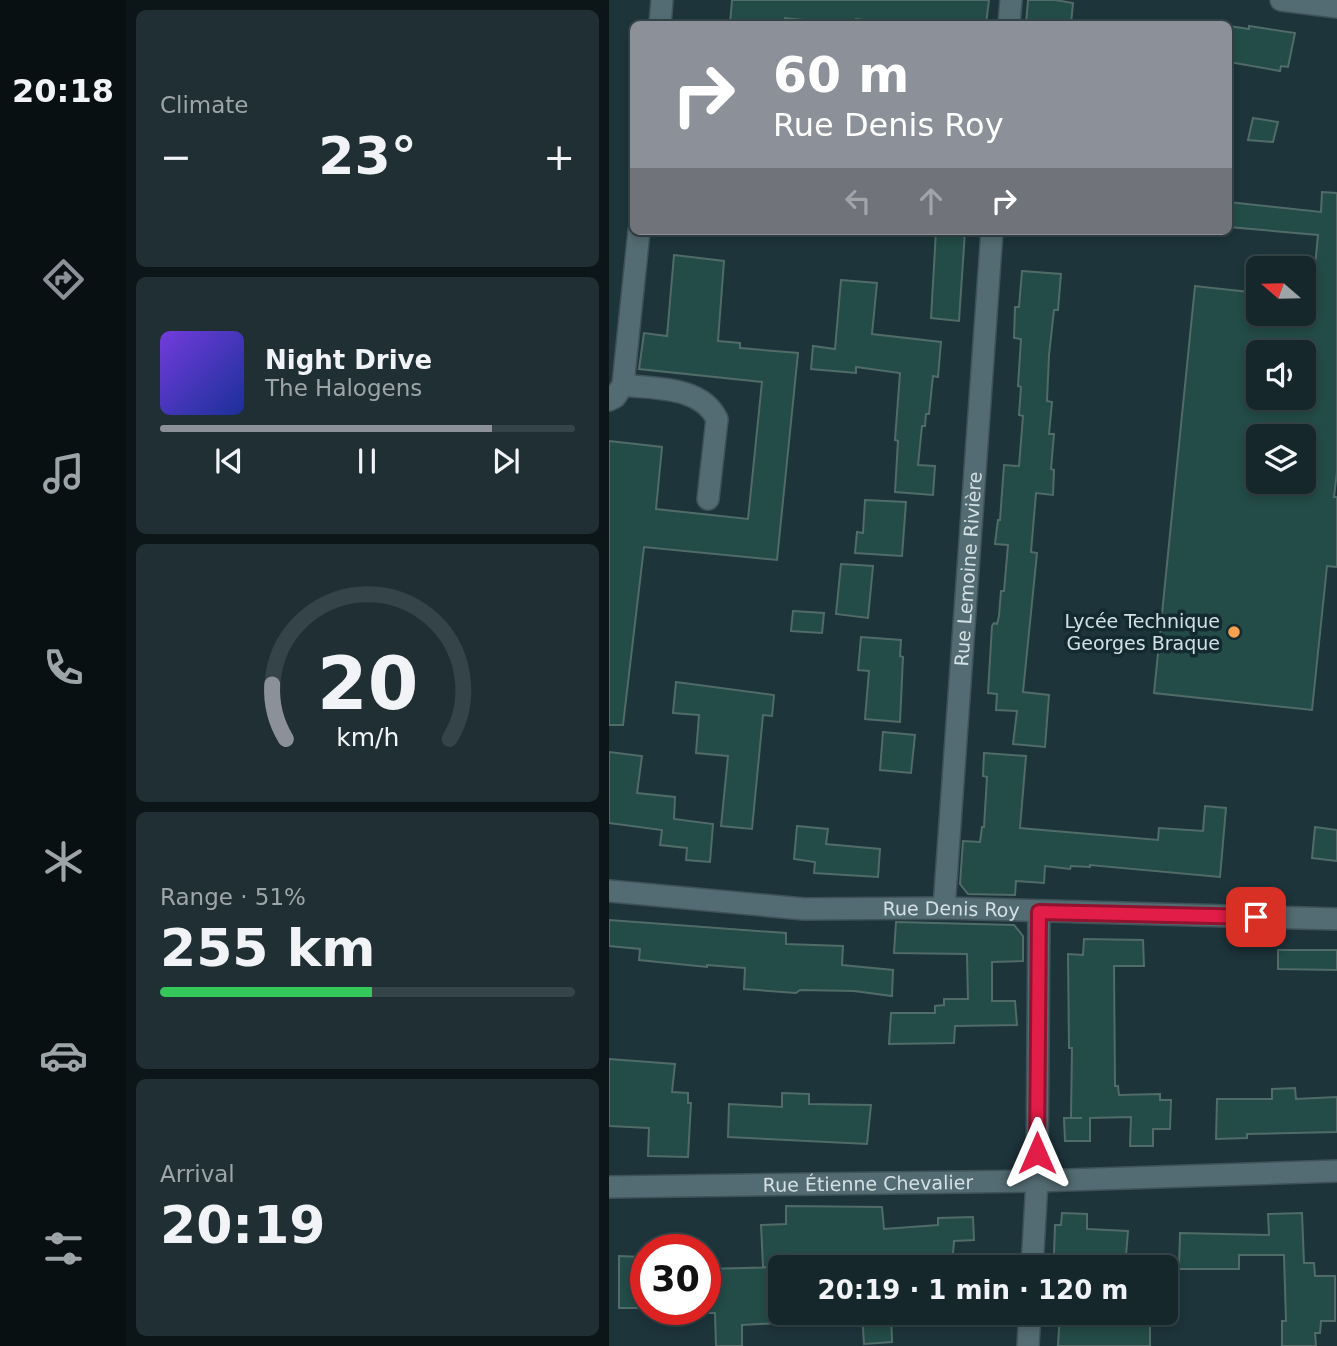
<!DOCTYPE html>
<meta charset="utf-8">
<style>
:root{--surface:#16272c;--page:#1f2f34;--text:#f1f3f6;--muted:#9ea5a9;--line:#354448;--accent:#8c9099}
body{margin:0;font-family:"DejaVu Sans",sans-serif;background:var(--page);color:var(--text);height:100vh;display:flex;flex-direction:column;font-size:26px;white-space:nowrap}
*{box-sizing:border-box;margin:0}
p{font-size:23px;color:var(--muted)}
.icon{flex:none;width:38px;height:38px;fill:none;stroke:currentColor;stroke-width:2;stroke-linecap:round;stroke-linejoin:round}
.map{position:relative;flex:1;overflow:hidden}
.panel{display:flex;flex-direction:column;gap:10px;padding:10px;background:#0c1518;width:483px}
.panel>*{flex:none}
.top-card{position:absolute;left:21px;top:21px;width:602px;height:214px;border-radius:10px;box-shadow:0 4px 10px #0003,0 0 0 2px var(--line);background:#8c9099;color:#fff;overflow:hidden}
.needle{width:46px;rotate:290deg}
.fabs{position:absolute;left:637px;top:256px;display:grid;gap:14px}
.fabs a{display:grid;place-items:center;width:70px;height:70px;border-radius:10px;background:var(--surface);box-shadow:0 4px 10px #0003,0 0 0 2px var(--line);font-size:35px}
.speed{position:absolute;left:21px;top:1234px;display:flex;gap:14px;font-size:35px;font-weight:700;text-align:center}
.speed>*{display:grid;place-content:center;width:91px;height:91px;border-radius:50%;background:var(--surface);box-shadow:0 4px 10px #0003,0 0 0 2px var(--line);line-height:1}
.speed .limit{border:10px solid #d22;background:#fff;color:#111}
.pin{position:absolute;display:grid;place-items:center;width:60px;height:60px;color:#fff;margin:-30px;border-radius:14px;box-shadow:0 4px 10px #0006}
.me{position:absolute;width:77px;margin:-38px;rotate:0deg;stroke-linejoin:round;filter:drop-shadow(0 0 5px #0008)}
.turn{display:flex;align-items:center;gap:24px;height:147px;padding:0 28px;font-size:32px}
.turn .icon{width:91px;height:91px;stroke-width:2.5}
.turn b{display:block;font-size:49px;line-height:60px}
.lanes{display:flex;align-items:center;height:66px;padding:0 28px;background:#0003;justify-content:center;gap:35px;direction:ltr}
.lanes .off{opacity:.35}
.big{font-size:52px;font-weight:600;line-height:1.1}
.panel .widget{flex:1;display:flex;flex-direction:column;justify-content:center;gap:10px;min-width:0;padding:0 24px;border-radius:10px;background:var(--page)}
.panel .dial{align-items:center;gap:0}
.dial svg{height:182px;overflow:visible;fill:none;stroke:var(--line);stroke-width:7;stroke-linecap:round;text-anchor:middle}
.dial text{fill:var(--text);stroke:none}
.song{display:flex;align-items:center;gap:21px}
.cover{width:84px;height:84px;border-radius:10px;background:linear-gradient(135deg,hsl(260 70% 55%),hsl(230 70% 35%))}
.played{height:7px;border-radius:4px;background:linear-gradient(90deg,var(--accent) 80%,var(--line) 80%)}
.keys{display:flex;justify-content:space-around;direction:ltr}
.heat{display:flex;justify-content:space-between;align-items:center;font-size:38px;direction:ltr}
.charge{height:10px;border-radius:5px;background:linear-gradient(90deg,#34c759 51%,var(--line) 0)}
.trip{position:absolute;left:159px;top:1255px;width:410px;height:70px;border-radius:10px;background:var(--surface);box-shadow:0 4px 10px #0003,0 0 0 2px var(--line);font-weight:600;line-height:70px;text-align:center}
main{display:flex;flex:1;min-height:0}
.tabs{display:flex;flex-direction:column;width:126px;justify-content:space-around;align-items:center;background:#091012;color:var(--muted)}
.tabs .icon{width:49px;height:49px}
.tabs .current{color:var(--accent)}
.tabs b{font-size:32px;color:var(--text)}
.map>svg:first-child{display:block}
.building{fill:#234b47;stroke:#516b68;stroke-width:2;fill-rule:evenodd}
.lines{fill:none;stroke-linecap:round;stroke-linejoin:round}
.minor-casing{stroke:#3e5258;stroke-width:24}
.minor{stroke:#536b72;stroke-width:21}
.route-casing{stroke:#92132f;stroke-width:18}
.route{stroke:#e11d48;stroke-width:12}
.poi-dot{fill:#f9a04c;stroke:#132a30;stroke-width:2.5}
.labels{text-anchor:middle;stroke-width:7;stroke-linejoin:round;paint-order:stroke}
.street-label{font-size:19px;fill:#d2e0e4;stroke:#132a30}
.poi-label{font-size:19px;fill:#d2e0e4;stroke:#132a30;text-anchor:end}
</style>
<main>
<nav class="tabs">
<b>20:18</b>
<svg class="icon current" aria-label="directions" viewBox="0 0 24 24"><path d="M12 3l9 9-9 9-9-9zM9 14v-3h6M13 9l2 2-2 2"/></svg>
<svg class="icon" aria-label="music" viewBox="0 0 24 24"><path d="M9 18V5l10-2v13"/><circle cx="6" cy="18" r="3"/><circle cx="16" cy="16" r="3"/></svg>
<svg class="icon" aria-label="phone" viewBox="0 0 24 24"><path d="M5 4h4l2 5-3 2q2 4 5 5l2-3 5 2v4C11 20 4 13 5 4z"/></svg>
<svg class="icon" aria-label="climate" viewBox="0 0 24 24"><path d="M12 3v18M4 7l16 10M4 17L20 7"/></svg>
<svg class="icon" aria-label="car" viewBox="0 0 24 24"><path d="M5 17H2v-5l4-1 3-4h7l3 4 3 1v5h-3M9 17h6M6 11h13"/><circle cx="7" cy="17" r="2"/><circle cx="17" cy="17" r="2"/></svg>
<svg class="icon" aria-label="filters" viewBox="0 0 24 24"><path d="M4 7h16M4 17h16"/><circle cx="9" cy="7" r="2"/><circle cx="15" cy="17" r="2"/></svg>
</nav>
<section class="panel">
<div class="widget"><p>Climate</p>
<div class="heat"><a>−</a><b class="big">23°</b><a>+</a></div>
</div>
<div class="widget">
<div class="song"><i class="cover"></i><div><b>Night Drive</b><p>The Halogens</p></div></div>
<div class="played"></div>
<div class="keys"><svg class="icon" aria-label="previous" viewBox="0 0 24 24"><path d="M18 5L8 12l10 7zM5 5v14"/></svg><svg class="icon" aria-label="pause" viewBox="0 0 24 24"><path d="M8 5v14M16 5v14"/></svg><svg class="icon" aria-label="next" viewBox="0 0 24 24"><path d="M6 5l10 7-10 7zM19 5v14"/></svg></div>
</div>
<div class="widget dial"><svg viewBox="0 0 100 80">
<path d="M14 69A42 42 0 1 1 86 69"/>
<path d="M14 69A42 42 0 0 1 8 45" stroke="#8c9099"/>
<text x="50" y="56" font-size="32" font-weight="700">20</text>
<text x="50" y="72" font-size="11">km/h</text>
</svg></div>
<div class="widget"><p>Range · 51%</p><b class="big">255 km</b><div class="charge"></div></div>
<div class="widget"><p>Arrival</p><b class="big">20:19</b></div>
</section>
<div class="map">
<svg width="728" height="1346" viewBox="0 0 728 1346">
<rect width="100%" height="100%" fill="#1d343b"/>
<path class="building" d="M 123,0 L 380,0 L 377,24 L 295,24 L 247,19 L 246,24 L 233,24 L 176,18 L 175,24 L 121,24 Z
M 419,0 L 446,0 L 464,3 L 462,24 L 417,24 Z
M 620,26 L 640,29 L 640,26 L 686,33 L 679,67 L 672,66 L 671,71 L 620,62 Z
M 644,118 L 669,122 L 664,142 L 639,140 Z
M 713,192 L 728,193 L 728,472 L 725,497 L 728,497 L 728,567 L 718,566 L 703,710 L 545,693 L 586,286 L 649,293 L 649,313 L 695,313 L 695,297 L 703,298 L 709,235 L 620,227 L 620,202 L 712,212 ZM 649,352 L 695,352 L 695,397 L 649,397 ZM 649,436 L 695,436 L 695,481 L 649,481 Z
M 327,231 L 356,231 L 350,321 L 322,318 Z
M 65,255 L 115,261 L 109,341 L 131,343 L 131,348 L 189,353 L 168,560 L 35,547 L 14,725 L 0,725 L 0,441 L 53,447 L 47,509 L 139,519 L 153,382 L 30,369 L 35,333 L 58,336 Z
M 413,271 L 452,274 L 449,310 L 445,310 L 440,355 L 438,401 L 443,402 L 440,434 L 445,434 L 442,469 L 445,470 L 444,495 L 427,493 L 422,552 L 428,553 L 414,692 L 440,695 L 436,747 L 404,744 L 408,711 L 387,710 L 388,694 L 379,693 L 383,626 L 385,623 L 388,624 L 390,616 L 392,591 L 395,591 L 399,545 L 386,544 L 389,520 L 391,520 L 395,465 L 410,466 L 414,416 L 410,415 L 412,387 L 409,386 L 412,339 L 405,338 L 406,307 L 410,307 Z
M 232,280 L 268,283 L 263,334 L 332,342 L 329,377 L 324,376 L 320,414 L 317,414 L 316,426 L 313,426 L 309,465 L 326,466 L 324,495 L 286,492 L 289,441 L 286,440 L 291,373 L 247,367 L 247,373 L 202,369 L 204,346 L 226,349 Z
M 256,500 L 297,502 L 293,556 L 246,553 L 248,532 L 254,533 Z
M 232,564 L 264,566 L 259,618 L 227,614 Z
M 184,611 L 215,613 L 213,633 L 182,631 Z
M 252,637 L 292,640 L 291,656 L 294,657 L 291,722 L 256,719 L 260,671 L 249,670 Z
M 67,682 L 165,695 L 163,716 L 154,715 L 143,829 L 112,826 L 119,756 L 87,753 L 90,715 L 64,713 Z
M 274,732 L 306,735 L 302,773 L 271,770 Z
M 0,752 L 33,756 L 28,793 L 66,797 L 65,819 L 104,824 L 101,862 L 77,860 L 78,848 L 51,845 L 53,830 L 0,823 Z
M 375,753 L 417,756 L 411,828 L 549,840 L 550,828 L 594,831 L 596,806 L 617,808 L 611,877 L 481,865 L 481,867 L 462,866 L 461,869 L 436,866 L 435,883 L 407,881 L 406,895 L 359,894 L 351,884 L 354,841 L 371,842 L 373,827 L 375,827 L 378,777 L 374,776 Z
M 188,826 L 219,829 L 217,844 L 271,849 L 269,877 L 205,873 L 206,862 L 185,859 Z
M 706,827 L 728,830 L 728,861 L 703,858 Z
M 0,920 L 177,933 L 177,944 L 234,946 L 233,965 L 284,970 L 283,996 L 245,991 L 191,990 L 187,993 L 135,989 L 136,968 L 98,965 L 98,967 L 30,960 L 31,949 L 0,946 Z
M 287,922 L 405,925 L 414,936 L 414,961 L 383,962 L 383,1001 L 406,1001 L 408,1025 L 346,1026 L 345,1043 L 280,1044 L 282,1013 L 326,1013 L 326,1006 L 335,1005 L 335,999 L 359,999 L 358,954 L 285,953 Z
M 475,939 L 534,940 L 535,966 L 505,966 L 506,1086 L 509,1086 L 510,1095 L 551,1094 L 551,1100 L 562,1100 L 561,1129 L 544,1129 L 544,1146 L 521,1146 L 522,1117 L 481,1118 L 481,1141 L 456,1141 L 455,1118 L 473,1118 L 462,1118 L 463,1048 L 460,1048 L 459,954 L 474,955 Z
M 669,950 L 728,950 L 728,970 L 669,969 Z
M 0,1059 L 66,1064 L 63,1092 L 79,1093 L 79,1103 L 82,1103 L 79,1157 L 39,1156 L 40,1128 L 0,1126 Z
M 686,1088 L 687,1099 L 728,1097 L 728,1132 L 638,1134 L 638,1138 L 607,1139 L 608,1099 L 663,1099 L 663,1089 Z
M 173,1093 L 200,1094 L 200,1104 L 262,1105 L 258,1144 L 119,1137 L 120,1104 L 173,1107 Z
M 177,1206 L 273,1207 L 275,1229 L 329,1225 L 329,1218 L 364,1217 L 365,1240 L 345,1241 L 343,1267 L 154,1267 L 152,1225 L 177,1224 Z
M 453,1213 L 478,1214 L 478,1229 L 519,1231 L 516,1267 L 485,1267 L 486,1257 L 445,1255 L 446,1225 L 452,1225 Z
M 693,1213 L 695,1263 L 705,1263 L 706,1276 L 726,1276 L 726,1321 L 712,1321 L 711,1333 L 706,1333 L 707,1346 L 673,1346 L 673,1321 L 677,1321 L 675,1255 L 630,1255 L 630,1269 L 570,1269 L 571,1233 L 660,1235 L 659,1214 Z
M 10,1256 L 32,1257 L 32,1308 L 10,1308 Z
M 172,1267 L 172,1323 L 133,1325 L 133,1346 L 107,1346 L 106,1313 L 96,1313 L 96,1269 Z
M 253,1312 L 282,1312 L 283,1342 L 255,1344 Z
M 451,1312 L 541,1314 L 541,1346 L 449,1346 Z"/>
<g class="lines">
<defs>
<g id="minor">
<path d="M 672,0 L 728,7"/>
<path d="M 51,24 L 53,0"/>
<path d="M 400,24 L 402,0"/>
<path d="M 14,385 C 47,389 92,386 108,419 L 99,499"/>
<path d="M 0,400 L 6,397 L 14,385 L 30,231"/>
<path id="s1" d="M 0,891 L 195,909 L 335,908 L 728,919"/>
<path id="s2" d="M 335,908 L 383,231"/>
<path id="s3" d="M 0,1187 L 428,1181 L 728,1171"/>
<path d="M 423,1267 L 428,1181 L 430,912"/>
<path d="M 419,1346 L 421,1312"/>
</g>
</defs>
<use href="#minor" class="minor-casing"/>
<use href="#minor" class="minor"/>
</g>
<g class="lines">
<defs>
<path id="route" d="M 428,1153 L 430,912 L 647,917"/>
</defs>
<use href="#route" class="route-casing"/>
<use href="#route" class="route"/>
</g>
<circle class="poi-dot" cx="625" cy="632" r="7"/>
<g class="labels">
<g class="street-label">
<text dy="7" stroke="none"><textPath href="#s2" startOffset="340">Rue Lemoine Rivière</textPath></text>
<text dy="7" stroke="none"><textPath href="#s1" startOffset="343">Rue Denis Roy</textPath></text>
<text dy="7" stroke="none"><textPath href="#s3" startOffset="259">Rue Étienne Chevalier</textPath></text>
</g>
<g class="poi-label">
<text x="611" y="628">Lycée Technique<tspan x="611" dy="22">Georges Braque</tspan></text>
</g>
</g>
</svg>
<div class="fabs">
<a><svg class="needle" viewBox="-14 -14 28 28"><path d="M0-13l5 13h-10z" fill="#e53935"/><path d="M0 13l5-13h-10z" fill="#9ea5a9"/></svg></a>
<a><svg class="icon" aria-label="sound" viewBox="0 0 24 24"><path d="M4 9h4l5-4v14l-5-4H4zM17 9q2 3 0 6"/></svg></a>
<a><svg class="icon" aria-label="layers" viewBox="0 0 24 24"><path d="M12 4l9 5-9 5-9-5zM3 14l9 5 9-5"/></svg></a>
</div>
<div class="speed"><div class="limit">30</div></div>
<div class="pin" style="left:647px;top:917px;background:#d93025"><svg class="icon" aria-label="arrive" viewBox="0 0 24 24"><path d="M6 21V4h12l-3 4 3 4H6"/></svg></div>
<svg class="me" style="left:428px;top:1153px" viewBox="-20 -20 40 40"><path d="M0-17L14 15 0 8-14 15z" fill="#e11d48" stroke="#fff" stroke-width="4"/></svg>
<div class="trip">20:19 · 1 min · 120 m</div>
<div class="top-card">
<div class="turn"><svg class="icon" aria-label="right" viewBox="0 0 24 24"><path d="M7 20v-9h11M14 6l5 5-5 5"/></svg><div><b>60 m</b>Rue Denis Roy</div></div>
<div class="lanes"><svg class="icon off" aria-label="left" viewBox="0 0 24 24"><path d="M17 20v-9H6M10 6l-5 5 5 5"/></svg><svg class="icon off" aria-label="ahead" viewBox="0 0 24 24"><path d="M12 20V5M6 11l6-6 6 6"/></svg><svg class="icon" aria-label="right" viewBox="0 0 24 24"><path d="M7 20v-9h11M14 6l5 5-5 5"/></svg></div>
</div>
</div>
</main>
